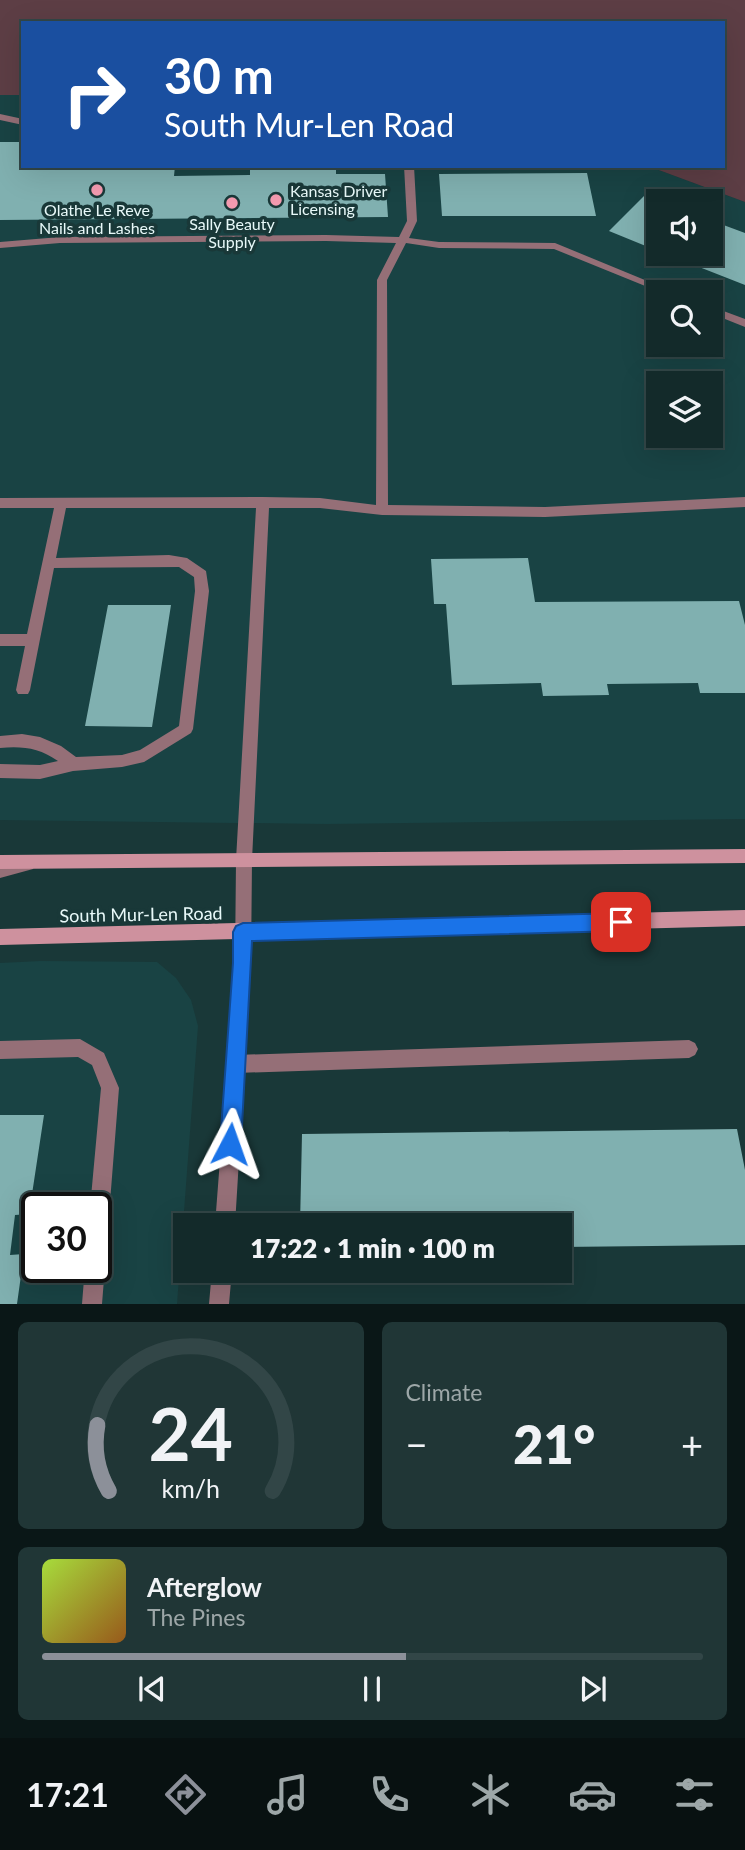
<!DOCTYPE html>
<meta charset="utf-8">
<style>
:root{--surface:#132a2a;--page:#203636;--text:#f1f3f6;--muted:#9da7a8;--line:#324647;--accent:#8c9099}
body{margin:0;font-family:Lato,sans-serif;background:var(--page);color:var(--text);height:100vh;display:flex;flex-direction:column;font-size:26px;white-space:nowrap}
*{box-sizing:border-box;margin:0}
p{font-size:23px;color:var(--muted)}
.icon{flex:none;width:38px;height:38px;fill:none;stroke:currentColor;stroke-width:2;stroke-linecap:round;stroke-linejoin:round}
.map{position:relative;height:1304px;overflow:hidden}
.side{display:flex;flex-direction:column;gap:18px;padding:18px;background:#0a1717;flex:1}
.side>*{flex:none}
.top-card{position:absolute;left:21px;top:21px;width:704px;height:147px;border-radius:0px;box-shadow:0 7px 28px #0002,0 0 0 2px var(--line);background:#1a4fa0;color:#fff;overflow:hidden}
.tools{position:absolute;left:646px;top:189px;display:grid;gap:14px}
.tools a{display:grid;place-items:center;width:77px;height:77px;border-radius:0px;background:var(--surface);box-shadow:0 7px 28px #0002,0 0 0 2px var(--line);font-size:35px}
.speed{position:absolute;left:21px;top:1192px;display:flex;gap:14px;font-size:35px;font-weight:700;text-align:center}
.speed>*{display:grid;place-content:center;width:91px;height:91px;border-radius:50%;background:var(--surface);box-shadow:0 7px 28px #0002,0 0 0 2px var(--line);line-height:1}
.speed .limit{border:4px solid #111;border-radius:10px;background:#fff;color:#111}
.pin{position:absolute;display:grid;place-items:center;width:60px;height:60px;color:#fff;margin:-30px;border-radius:14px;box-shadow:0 4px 10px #0006}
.me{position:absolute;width:77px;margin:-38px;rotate:4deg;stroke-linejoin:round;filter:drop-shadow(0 0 5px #0008)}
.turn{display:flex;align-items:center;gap:24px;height:147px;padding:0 28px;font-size:32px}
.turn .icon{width:91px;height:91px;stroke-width:2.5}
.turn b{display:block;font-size:49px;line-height:60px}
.big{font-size:52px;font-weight:800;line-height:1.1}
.side .widget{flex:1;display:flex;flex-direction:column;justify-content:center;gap:10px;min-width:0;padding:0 24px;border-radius:10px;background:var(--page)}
.side .dial{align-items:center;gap:0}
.dial svg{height:182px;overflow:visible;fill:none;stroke:var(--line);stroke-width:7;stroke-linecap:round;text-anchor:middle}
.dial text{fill:var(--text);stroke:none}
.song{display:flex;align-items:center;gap:21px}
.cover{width:84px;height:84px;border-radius:10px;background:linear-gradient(135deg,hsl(80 70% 55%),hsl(30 70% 35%))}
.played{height:7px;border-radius:4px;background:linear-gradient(90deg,var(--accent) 55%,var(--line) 55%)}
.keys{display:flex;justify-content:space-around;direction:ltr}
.heat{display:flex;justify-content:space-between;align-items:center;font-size:38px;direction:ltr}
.side .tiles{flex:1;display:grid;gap:18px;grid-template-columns:1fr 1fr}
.widget:last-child{grid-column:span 2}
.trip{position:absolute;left:173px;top:1213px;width:399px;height:70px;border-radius:0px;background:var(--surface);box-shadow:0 7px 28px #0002,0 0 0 2px var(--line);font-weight:800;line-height:70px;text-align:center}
.tabs{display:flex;height:112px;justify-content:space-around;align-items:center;background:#081111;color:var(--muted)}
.tabs .icon{width:49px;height:49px}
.tabs .selected{color:var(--accent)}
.tabs b{font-size:32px;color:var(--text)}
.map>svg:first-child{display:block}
.built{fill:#194344;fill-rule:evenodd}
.green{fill:#5d3e45}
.building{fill:#80b0b0}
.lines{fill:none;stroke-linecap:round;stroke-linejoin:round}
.service{fill:#956f77;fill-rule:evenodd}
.minor{fill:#956f77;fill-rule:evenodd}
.secondary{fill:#ce919e;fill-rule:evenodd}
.route{fill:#1a73e8;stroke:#114b97;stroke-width:2}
.poi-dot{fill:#f29aaf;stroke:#193838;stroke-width:2.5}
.labels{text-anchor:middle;stroke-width:7;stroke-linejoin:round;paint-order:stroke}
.far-poi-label{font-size:16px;fill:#e8f9f9;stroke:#193838}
.street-label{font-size:18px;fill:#e8f9f9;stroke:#193838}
</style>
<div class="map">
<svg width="745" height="1304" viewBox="0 0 745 1304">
<rect width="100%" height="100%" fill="#193838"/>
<path class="built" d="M 0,95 L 23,95 L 23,166 L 648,166 L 745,202 L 745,819 L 326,824 L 0,820 ZM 658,201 L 710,201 L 710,254 L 658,254 ZM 658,292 L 710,292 L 710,345 L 658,345 ZM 658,383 L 710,383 L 710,436 L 658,436 Z
M 41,961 L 157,962 L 176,978 L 191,1000 L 198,1026 L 177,1304 L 0,1304 L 0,963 ZM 37,1208 L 96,1208 L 96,1267 L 37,1267 Z"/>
<path class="green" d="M 0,0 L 745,0 L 745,202 L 648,166 L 723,166 L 723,23 L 23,23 L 23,95 L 0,95 Z"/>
<path class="building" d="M 0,142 L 23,142 L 23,166 L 175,166 L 174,176 L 250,175 L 250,166 L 336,166 L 336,174 L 385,174 L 388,217 L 0,220 Z
M 587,173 L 596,216 L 442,216 L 439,174 Z
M 645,195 L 658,200 L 658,251 L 609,231 Z
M 710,220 L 745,233 L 745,285 L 666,254 L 710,254 Z
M 528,558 L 535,602 L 739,601 L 745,625 L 745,693 L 700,693 L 698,683 L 607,684 L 609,695 L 543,696 L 541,683 L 452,685 L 446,604 L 434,604 L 431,559 Z
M 108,605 L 171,605 L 152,727 L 85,726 Z
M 0,1115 L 44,1115 L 29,1214 L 15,1215 L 10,1255 L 24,1254 L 17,1304 L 0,1304 Z
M 737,1129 L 745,1170 L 745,1245 L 560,1247 L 560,1225 L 300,1225 L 302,1134 Z"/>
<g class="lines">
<path class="service" d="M 0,114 L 23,119 L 23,125 L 0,120 Z
M 404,166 L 414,166 L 417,221 L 409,238 L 439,242 L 555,243 L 674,292 L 660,292 L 554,249 L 439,248 L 406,243 L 387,280 L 388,505 L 545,507 L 745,497 L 745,507 L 545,517 L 382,515 L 320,508 L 269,508 L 252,860 L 250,865 L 244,867 L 238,865 L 236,860 L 256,508 L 66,508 L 56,558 L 169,555 L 187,558 L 206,571 L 209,591 L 193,729 L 191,733 L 144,762 L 122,767 L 73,771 L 40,779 L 0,778 L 0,764 L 40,765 L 58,761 C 39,748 23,746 0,748 L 0,736 L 22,734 L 40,737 L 61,746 L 76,757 L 122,755 L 140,750 L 179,726 L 195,591 L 194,577 L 179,567 L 54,568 L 30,690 L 28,694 L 18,694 L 16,690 L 25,646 L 0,646 L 0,634 L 27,634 L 54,508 L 0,508 L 0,498 L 263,497 L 320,498 L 376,505 L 377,280 L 396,243 L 326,241 L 60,243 L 0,248 L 0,242 L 60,237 L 326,235 L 399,237 L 407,221 Z
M 710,306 L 745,319 L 745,327 L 710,313 Z
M 27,857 L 33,859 L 35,864 L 33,869 L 0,878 L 0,864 Z
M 80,1039 L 104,1053 L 119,1088 L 106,1253 L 102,1260 L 105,1267 L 102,1304 L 82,1304 L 85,1267 L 96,1267 L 96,1208 L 90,1208 L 101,1088 L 92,1065 L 78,1057 L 0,1059 L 0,1041 Z
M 689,1040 L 695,1043 L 698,1049 L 695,1055 L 689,1058 L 236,1073 L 230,1070 L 227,1064 L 230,1058 L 236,1055 Z"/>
<path class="minor" d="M 244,853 L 250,855 L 252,860 L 251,963 L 235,1225 L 215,1225 L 235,963 L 236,860 L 238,855 Z
M 212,1270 L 232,1270 L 229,1304 L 209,1304 Z"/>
<path class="secondary" d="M 745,849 L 745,863 L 0,869 L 0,855 Z
M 745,910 L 745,926 L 0,945 L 0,929 Z"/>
</g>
<path class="route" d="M 621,913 L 628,915 L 630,922 L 628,928 L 621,931 L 252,941 L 241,1144 L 238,1152 L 230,1155 L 223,1152 L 220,1144 L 233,963 L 233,932 L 236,926 L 243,923 Z"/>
<g class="poi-dot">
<circle cx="97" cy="190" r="7"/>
<circle cx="276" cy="200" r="7"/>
<circle cx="232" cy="203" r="7"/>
</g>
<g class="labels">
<g class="far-poi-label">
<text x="290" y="197" text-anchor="start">Kansas Driver<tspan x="290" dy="18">Licensing</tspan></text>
<text x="97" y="216">Olathe Le Reve<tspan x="97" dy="18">Nails and Lashes</tspan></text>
<text x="232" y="230">Sally Beauty<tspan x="232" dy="18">Supply</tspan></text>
</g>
<g class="street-label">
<text transform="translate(141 915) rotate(-1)" y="6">South Mur-Len Road</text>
</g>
</g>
</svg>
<div class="tools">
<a><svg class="icon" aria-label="sound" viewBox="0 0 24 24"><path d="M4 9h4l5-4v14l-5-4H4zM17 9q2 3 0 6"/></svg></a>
<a><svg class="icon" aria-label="search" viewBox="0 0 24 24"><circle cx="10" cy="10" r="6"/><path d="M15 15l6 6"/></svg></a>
<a><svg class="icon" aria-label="layers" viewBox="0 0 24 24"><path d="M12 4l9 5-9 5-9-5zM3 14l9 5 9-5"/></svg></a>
</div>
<div class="speed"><div class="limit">30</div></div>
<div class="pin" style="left:621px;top:922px;background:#d93025"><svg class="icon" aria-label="arrive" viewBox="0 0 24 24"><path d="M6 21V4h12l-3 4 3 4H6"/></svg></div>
<svg class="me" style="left:230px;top:1144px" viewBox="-20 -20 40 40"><path d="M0-17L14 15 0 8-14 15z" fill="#1a73e8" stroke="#fff" stroke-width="4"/></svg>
<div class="trip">17:22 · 1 min · 100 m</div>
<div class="top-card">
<div class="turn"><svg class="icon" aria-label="right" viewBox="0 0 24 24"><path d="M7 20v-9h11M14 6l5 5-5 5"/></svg><div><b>30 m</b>South Mur-Len Road</div></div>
</div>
</div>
<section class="side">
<div class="tiles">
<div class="widget dial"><svg viewBox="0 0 100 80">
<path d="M14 69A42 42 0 1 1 86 69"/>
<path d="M14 69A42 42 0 0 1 9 40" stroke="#8c9099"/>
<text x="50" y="56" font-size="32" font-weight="700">24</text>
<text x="50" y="72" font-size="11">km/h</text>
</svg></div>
<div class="widget"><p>Climate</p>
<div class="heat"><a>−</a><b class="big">21°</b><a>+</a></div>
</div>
<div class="widget">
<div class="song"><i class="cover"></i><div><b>Afterglow</b><p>The Pines</p></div></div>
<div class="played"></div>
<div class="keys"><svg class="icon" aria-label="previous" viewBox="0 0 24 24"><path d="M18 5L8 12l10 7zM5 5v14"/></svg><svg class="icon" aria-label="pause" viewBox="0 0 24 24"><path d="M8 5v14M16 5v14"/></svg><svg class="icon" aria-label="next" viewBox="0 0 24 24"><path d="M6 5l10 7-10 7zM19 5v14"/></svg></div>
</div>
</div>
</section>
<nav class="tabs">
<b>17:21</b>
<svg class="icon selected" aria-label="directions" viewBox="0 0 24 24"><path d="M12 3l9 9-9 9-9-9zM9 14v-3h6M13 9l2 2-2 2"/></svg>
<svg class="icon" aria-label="music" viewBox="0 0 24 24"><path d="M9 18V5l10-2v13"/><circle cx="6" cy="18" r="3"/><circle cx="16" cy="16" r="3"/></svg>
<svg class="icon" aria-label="phone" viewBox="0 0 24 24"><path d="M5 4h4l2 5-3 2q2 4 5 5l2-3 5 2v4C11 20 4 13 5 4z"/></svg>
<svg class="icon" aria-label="climate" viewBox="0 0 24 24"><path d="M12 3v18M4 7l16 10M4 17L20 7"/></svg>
<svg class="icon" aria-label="car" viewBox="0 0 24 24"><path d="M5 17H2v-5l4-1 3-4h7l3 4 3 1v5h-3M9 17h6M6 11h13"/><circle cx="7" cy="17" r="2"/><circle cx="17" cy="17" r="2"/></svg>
<svg class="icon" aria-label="filters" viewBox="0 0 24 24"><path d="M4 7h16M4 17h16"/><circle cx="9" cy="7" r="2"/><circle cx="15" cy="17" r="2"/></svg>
</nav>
